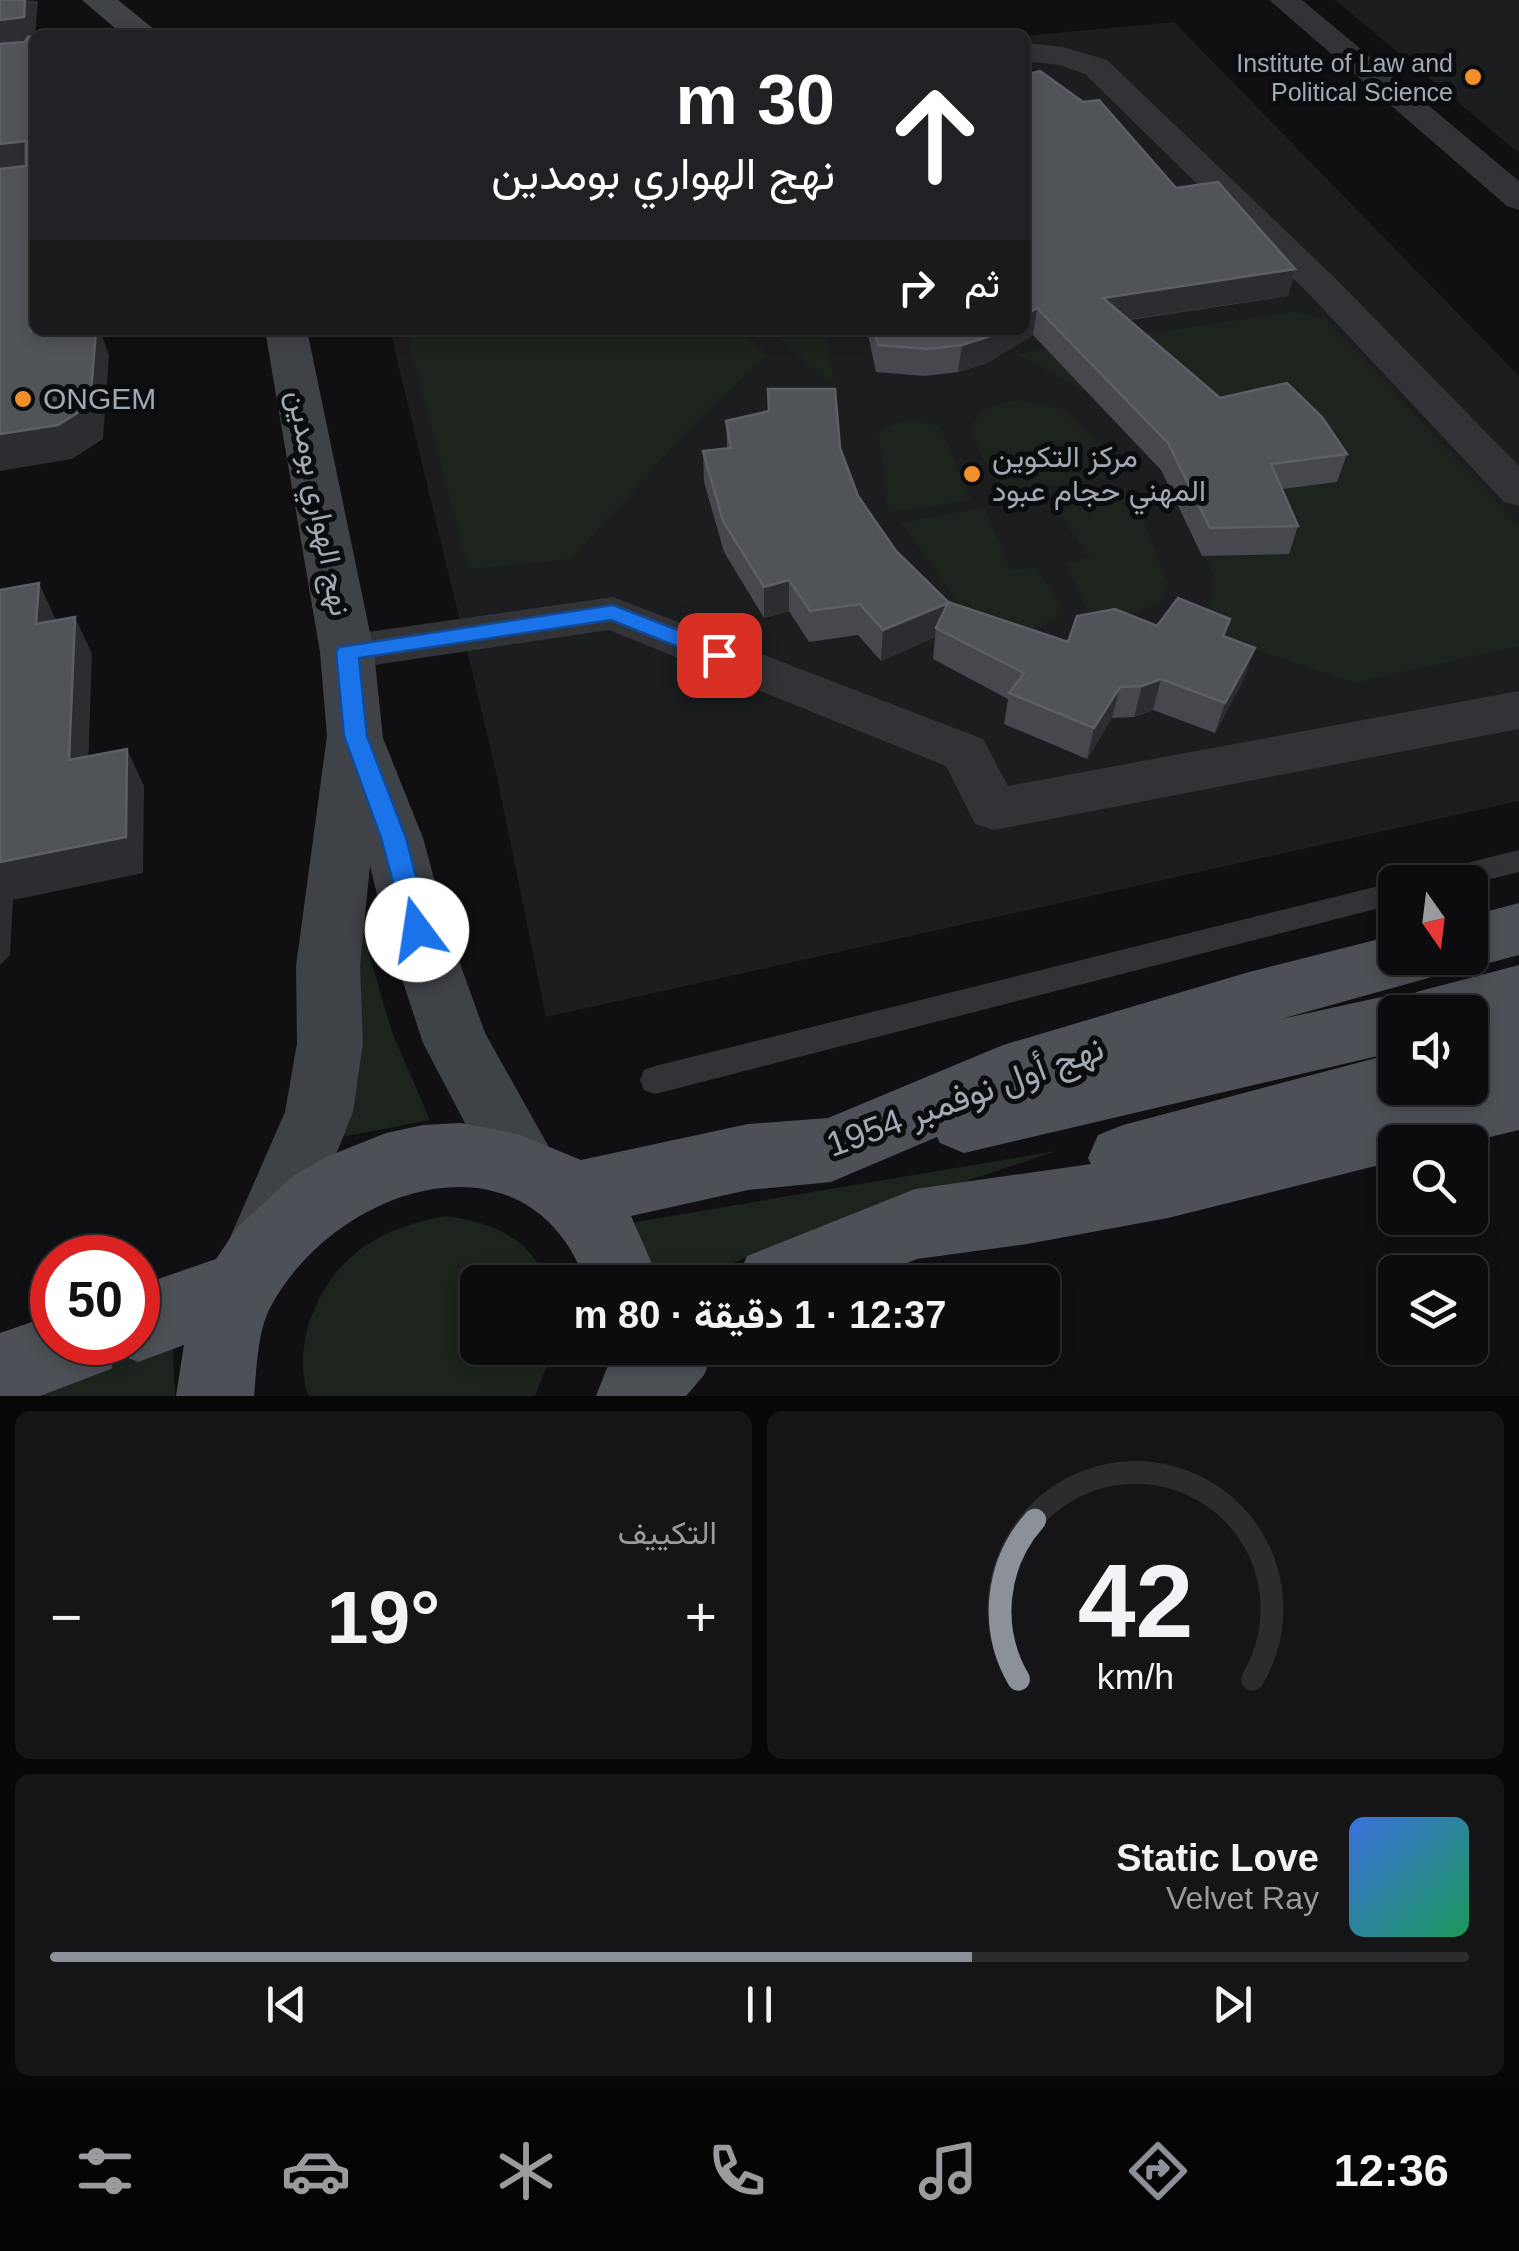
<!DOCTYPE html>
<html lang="ar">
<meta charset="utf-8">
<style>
:root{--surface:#0c0c0e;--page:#151517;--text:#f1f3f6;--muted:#9a9b9e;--line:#2c2c2e;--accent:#8c9099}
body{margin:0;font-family:Helvetica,Vazirmatn,sans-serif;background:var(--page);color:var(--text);direction:rtl;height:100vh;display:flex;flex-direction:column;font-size:38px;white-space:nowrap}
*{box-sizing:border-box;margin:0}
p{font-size:32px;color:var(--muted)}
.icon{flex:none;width:55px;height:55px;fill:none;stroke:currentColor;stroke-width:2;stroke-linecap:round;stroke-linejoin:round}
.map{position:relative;height:1396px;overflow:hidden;direction:ltr}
.sheet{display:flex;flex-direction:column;gap:15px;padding:15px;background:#070708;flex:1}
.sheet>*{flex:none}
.banner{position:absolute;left:30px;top:30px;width:1000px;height:305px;border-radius:15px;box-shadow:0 5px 15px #0003,0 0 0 2px var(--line);direction:rtl;background:#202124;color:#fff;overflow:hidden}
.needle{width:65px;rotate:166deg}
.buttons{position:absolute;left:1378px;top:865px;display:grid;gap:20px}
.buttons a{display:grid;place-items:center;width:110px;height:110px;border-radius:15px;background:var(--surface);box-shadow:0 5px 15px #0003,0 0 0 2px var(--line);font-size:50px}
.speed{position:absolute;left:30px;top:1235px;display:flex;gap:20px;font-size:50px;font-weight:700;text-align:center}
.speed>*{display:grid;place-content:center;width:130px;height:130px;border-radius:50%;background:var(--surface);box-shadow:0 5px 15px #0003,0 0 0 2px var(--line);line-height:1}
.speed .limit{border:15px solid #d22;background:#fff;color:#111}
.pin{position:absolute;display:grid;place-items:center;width:85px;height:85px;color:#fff;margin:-42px;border-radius:20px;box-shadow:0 5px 15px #0006}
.me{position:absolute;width:110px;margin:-55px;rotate:346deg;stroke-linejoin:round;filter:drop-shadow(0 0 8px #0008)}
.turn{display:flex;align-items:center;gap:35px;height:210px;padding:0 30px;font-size:45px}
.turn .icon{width:130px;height:130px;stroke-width:2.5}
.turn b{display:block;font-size:70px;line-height:85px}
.then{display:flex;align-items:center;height:95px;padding:0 30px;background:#0003;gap:20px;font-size:38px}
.big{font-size:75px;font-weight:700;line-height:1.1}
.sheet .card{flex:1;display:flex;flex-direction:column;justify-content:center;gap:15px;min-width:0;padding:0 35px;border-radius:15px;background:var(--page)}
.sheet .dial{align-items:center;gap:0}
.dial svg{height:260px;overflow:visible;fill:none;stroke:var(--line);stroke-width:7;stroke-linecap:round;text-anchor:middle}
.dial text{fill:var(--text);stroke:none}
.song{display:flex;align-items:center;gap:30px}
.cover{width:120px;height:120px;border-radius:15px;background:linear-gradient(135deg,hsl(220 70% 55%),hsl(150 70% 35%))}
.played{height:10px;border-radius:5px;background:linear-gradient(90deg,var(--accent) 65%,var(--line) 65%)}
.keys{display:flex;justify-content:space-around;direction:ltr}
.heat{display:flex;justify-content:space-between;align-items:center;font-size:55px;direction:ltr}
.sheet .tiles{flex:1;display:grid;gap:15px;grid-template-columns:1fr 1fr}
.card:last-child{grid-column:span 2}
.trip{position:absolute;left:460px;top:1265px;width:600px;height:100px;border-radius:15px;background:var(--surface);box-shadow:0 5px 15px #0003,0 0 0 2px var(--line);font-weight:700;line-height:100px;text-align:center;direction:rtl}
.dock{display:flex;height:160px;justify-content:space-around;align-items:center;background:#050506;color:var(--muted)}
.dock .icon{width:70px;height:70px}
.dock .selected{color:var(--accent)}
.dock b{font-size:45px;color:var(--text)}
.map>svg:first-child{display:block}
.built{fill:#1c1d1f}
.green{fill:#1d241d}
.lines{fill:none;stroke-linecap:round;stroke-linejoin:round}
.lane{fill:#313337;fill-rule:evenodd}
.street{fill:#313337;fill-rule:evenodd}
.secondary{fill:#3f4247;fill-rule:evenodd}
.primary{fill:#4d5056;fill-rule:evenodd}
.wall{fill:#46484d}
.shaded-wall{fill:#2c2d31}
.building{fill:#505358;stroke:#5c6066;stroke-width:2.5}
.route{fill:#1a73e8;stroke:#114b97;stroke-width:2.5}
.poi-dot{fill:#f19029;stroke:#0b0c0d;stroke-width:4}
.labels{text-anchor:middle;stroke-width:10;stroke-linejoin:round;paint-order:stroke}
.far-poi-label{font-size:25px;fill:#a1a9b3;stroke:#0b0c0d;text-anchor:end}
.poi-label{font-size:30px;fill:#a1a9b3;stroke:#0b0c0d;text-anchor:start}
.street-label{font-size:30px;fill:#a1a9b3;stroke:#0b0c0d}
.near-street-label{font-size:35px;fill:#a1a9b3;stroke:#0b0c0d}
</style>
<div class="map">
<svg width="1519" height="1396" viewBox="0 0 1519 1396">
<rect width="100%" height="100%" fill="#101012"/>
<path class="built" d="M 1335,0 L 1519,0 L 1519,153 Z
M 1174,22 L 1519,376 L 1519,801 L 546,1017 L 495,767 L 390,330 L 1025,330 L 1025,36 Z"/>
<path class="green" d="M 1294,311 L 1327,320 L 1519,526 L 1519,646 L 1355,683 L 1192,629 C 1211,602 1225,588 1203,555 L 1290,553 L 1264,490 L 1017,354 Z
M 406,330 L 740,330 L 767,355 L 691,426 L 572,559 L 468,569 Z
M 769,330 L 826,330 L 835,387 Z
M 1021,400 L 1061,408 L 1121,466 L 1109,468 L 1114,477 L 1000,493 L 970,430 C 979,408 999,402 1021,400 Z
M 909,419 L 940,426 L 971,500 L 889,513 L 878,431 Z
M 1131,487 L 1169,587 C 1152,620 1116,617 1085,608 L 1067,563 L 1089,558 L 1049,498 Z
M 984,507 L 1011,570 L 1035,567 L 1065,609 C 1034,642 1007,625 968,616 L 901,523 Z
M 355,907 L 392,1032 L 430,1120 L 337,1138 Z
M 1056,1151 L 802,1236 L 684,1282 L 640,1282 L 629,1223 Z
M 446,1216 C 491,1222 530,1237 547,1282 L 478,1282 L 478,1348 L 554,1348 L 535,1396 L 309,1396 C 301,1378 302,1353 306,1334 C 325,1262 375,1228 446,1216 Z
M 172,1334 L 175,1396 L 37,1396 Z"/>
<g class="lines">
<path class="lane" d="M 1519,850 L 1519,872 L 1470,884 L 1421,882 L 1425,874 L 1435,871 Z
M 1395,882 L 1395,904 L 655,1094 L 644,1090 L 640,1080 L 644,1070 L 655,1066 Z"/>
<path class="street" d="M 1269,0 L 1302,0 L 1519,181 L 1519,210 L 1507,206 Z
M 1025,43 L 1063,47 L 1107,60 L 1336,279 L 1519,466 L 1519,506 L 1504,502 L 1310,295 L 1085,74 L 1059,65 L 1025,61 Z
M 613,597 L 983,739 L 1008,786 L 1519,691 L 1519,729 L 994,830 L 975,824 L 946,766 L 609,630 L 347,669 L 330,664 L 323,652 L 330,640 L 347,635 Z"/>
<path class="secondary" d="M 82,0 L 118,0 L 161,35 L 123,35 Z
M 265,330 L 307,330 L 374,652 L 383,738 L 423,838 L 448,930 L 485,1033 L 560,1167 L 550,1190 L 525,1200 L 500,1190 L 423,1043 L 386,930 L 370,866 L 360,966 L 363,1043 L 353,1112 L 289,1272 L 263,1282 L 237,1272 L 226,1247 L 285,1112 L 297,1043 L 296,966 L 327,736 L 320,652 Z"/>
<path class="primary" d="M 1519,903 L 1519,955 L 1470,968 L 1448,961 L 1446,958 L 1470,958 L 1470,916 Z
M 1395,935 L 1395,958 L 1442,958 L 1432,977 L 1281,1019 L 1395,994 L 1412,1000 L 1416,992 L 1519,965 L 1519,1130 L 1469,1142 L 1395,1142 L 1395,1161 L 1168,1218 L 1027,1244 L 917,1259 L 860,1282 L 736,1282 L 747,1256 L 915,1189 L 1091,1164 L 1088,1158 L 1098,1135 L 1123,1125 L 1395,1053 L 1395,1088 L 1470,1088 L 1470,1033 L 1480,1030 L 1470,1033 L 1470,1012 L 1395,1012 L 1395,1052 L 964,1153 L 940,1143 L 937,1137 L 831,1182 L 748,1190 L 631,1216 L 660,1282 L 586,1282 C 527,1123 336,1186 271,1306 C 257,1332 257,1368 254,1396 L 176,1396 L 184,1345 L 138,1362 L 117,1353 L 111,1369 L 40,1396 L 0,1396 L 0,1333 L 52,1315 L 52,1342 L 138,1342 L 138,1286 L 216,1259 L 237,1228 L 293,1176 L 326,1157 L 386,1133 L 423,1125 L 461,1123 L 518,1134 L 581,1160 L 748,1124 L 828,1118 L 1003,1045 L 1249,972 Z
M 626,1348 L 715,1348 L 704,1375 L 686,1396 L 596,1396 L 607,1368 Z"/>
</g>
<path class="wall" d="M 1025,75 L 1176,188 L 1295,269 L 1288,296 L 1129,320 L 1220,398 L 1347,454 L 1337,482 L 1282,489 L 1298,526 L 1289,554 L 1202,556 L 1161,470 L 1033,335 L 987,363 L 958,372 L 925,376 L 876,372 L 867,330 L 1025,330 Z
M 768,389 L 840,448 L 858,496 L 896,551 L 948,602 L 1068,642 L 1157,626 L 1224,637 L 1244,679 L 1215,733 L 1153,710 L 1134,717 L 1112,718 L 1087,759 L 1004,724 L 1008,699 L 933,659 L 935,637 L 881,661 L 858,635 L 809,642 L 789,611 L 764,618 L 724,552 L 704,482 L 703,451 L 727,448 L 726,421 L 768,411 Z"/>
<path class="shaded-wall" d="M 25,0 L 38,1 L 34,47 L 0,52 L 0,20 Z
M 26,141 L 35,166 L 0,177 L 0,144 Z
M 1295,269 L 1288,296 L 1098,324 L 1103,298 Z
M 35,291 L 35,330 L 30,331 Z
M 1037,308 L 1033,335 L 987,363 L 958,372 L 962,345 L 1000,330 L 1025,330 L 1025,315 Z
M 96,330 L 100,330 L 109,355 L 103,439 L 72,459 L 0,471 L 0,434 Z
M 789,580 L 789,611 L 764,618 L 764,587 Z
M 39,583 L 56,620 L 36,624 Z
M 948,603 L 936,628 L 935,637 L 881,661 L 883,630 Z
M 75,617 L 92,654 L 87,797 L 69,760 Z
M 1255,648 L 1244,679 L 1215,733 L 1225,703 Z
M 1161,679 L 1153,710 L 1134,717 L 1142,686 Z
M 1120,687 L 1112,718 L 1087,759 L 1094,728 Z
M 127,749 L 144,786 L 143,873 L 13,900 L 10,955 L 0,965 L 0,862 Z"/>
<path class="building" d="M 0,0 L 25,0 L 24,17 L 0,20 Z
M 35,36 L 35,291 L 30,331 L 96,330 L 90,405 L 58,425 L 0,434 L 0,169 L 26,166 L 26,141 L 0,144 L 0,44 L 25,42 L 28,37 Z
M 1040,71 L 1083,102 L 1099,100 L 1176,188 L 1218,182 L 1295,269 L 1103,298 L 1220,398 L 1287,383 L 1322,417 L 1347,454 L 1271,464 L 1298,526 L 1210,528 L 1168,443 L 1037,308 L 1025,315 L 1025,75 Z
M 874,330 L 1000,330 L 990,336 L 962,345 L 928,349 L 878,345 Z
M 768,389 L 835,389 L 840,448 L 858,496 L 896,551 L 948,602 L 1068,642 L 1077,616 L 1115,609 L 1157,626 L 1178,598 L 1230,619 L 1223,636 L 1255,648 L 1225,703 L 1161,679 L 1142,686 L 1120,687 L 1094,728 L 1009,693 L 1024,673 L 936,628 L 948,603 L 883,630 L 860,604 L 810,611 L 789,580 L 764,587 L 723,521 L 703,451 L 731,448 L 726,421 L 769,411 Z
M 39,583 L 36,624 L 75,617 L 69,760 L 127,749 L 126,837 L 0,862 L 0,590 Z"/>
<path class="route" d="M 613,605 L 727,649 L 730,655 L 719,663 L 611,620 L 359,658 L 367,736 L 406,838 L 430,930 L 426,938 L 417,941 L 408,938 L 381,838 L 344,736 L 336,652 L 339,647 Z"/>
<g class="poi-dot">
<circle cx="1473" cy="77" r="10"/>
<circle cx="23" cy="399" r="10"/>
<circle cx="972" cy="474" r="10"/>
</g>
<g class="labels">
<g class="far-poi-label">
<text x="1453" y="72">Institute of Law and<tspan x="1453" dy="29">Political Science</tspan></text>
</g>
<g class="poi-label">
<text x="43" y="409">ONGEM</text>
<text x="992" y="467">مركز التكوين<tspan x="992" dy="34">المهني حجام عبود</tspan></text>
</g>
<g class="street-label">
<text transform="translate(319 503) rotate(79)" y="10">نهج الهواري بومدين</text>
</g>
<g class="near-street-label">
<text transform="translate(965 1096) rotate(-20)" y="12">نهج أول نوفمبر 1954</text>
</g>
</g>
</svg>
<div class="buttons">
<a><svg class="needle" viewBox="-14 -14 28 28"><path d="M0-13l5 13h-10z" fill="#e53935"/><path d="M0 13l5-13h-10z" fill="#9a9b9e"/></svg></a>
<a><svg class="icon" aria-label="sound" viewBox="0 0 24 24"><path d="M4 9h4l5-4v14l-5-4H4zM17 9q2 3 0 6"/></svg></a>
<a><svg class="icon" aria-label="search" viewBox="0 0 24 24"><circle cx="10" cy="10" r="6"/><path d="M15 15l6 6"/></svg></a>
<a><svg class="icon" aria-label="layers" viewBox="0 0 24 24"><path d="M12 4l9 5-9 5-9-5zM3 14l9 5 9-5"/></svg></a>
</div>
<div class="speed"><div class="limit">50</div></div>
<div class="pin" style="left:719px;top:655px;background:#d93025"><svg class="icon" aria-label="arrive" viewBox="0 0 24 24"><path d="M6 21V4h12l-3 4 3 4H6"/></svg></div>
<svg class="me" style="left:417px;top:930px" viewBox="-20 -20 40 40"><circle r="19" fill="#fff"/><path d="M0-13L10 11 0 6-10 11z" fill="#1a73e8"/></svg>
<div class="trip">12:37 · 1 دقيقة · 80 m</div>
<div class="banner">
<div class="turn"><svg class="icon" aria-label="ahead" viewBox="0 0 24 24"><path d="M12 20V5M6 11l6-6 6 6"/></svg><div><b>30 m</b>نهج الهواري بومدين</div></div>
<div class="then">ثم<svg class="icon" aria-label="right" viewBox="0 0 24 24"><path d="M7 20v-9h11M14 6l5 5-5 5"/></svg></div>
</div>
</div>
<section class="sheet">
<div class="tiles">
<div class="card dial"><svg viewBox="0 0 100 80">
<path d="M14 69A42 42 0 1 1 86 69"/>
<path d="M14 69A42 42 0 0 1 19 20" stroke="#8c9099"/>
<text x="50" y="56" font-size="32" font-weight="700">42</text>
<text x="50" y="72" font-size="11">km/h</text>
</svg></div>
<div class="card"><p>التكييف</p>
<div class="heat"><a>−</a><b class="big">19°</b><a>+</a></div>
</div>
<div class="card">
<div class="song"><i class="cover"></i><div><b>Static Love</b><p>Velvet Ray</p></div></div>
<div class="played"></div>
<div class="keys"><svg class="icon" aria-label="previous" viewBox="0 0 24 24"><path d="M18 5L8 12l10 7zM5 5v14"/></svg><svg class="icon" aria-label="pause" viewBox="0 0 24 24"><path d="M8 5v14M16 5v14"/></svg><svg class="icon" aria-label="next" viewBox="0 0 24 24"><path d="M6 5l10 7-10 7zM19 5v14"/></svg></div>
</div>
</div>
</section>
<nav class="dock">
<b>12:36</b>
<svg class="icon selected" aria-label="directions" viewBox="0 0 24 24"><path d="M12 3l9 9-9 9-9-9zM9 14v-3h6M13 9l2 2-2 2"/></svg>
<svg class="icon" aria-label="music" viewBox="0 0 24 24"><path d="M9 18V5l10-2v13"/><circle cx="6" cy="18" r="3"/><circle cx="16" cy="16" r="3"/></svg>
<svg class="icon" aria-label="phone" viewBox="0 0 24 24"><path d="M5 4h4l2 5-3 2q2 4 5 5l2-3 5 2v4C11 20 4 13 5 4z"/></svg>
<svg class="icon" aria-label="climate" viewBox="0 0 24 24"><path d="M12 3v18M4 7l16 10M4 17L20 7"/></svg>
<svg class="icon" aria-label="car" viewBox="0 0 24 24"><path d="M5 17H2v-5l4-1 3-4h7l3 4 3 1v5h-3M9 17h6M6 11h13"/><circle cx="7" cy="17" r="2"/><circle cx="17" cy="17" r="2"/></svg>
<svg class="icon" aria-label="filters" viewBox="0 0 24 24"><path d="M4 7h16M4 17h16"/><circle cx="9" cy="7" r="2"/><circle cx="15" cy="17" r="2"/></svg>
</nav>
